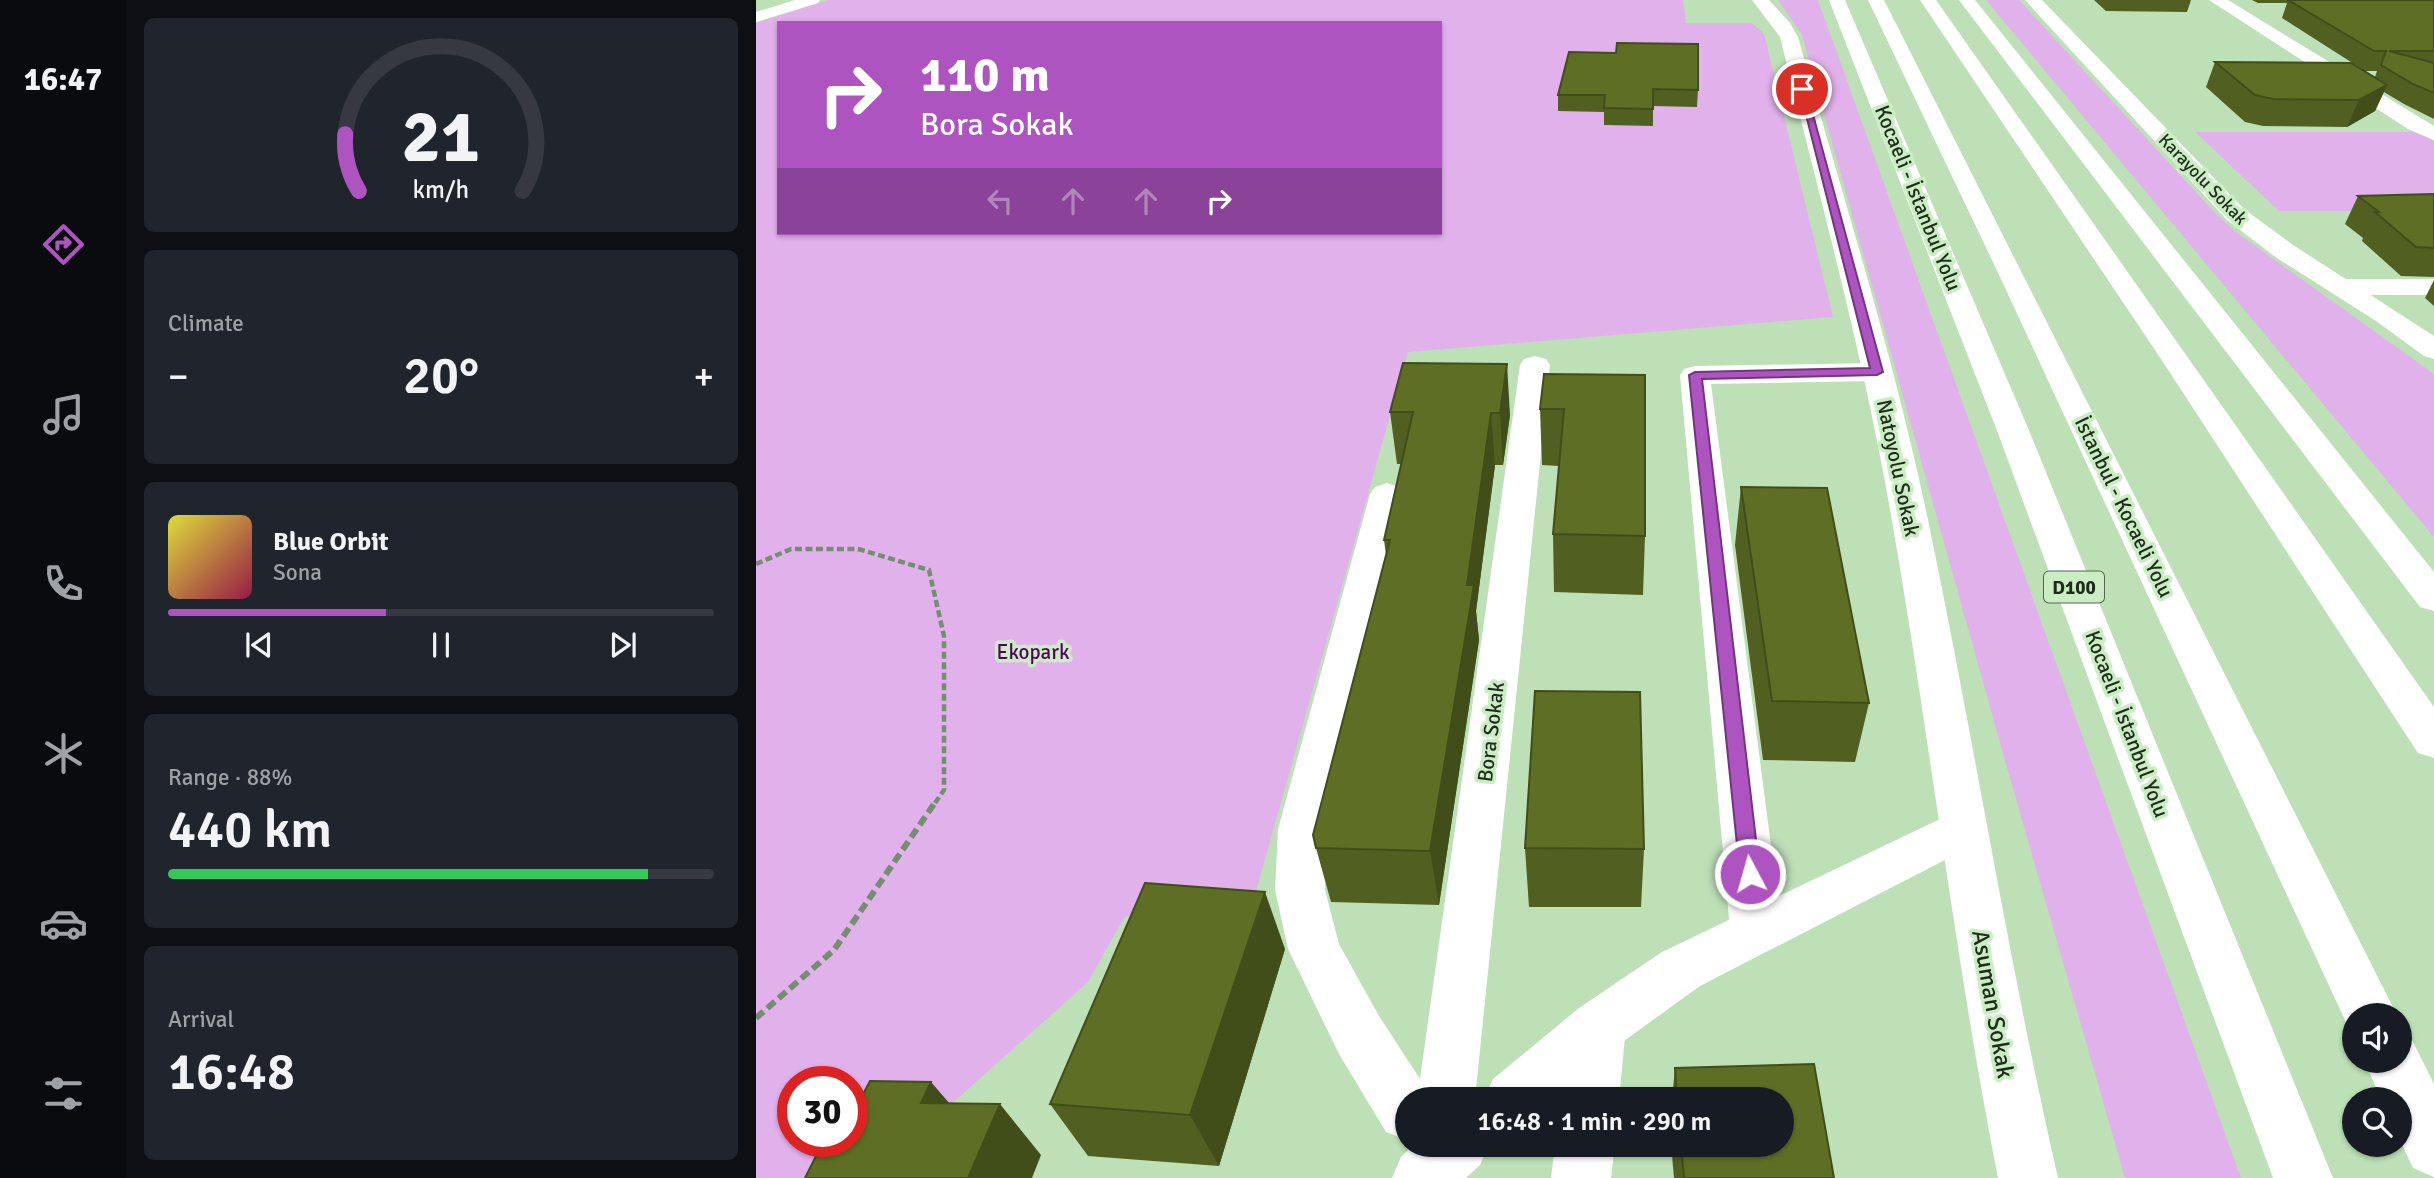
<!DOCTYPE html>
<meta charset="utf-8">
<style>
:root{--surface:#171b24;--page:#20242c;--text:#f1f3f6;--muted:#9ea1a6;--line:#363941;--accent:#ae54c0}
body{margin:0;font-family:Signika,sans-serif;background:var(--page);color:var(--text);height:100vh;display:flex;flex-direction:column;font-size:26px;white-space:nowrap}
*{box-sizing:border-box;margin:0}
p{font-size:23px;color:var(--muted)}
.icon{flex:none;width:38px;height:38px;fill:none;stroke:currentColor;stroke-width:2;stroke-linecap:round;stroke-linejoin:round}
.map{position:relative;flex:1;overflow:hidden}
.drawer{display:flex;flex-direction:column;gap:18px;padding:18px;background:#0d0f14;width:630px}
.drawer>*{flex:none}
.banner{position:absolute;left:21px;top:21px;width:665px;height:214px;border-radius:0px;box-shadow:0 2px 5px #0004;background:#ae54c0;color:#fff;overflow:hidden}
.fabs{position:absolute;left:1586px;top:1003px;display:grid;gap:14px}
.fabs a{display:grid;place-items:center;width:70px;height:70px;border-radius:50%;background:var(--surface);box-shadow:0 2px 5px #0004;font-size:35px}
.speed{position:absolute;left:21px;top:1066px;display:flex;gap:14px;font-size:35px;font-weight:700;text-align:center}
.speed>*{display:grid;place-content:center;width:91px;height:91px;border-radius:50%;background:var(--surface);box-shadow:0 2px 5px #0004;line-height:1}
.speed .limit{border:10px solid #d22;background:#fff;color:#111}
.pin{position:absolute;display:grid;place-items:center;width:60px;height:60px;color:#fff;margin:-30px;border:4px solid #fff;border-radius:50%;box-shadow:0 2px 7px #0007}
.me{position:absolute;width:77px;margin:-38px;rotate:354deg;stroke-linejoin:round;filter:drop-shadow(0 0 5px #0008)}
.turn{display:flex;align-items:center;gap:24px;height:147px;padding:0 28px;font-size:32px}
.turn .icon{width:91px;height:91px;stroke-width:2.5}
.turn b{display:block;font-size:49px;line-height:60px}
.lanes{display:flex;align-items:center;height:66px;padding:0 28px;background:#0003;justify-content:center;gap:35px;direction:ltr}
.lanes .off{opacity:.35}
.big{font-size:52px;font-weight:600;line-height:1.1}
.drawer .widget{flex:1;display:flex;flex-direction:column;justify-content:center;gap:10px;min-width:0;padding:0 24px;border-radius:10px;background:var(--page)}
.drawer .dial{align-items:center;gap:0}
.dial svg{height:182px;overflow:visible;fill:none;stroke:var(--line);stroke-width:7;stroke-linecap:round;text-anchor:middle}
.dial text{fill:var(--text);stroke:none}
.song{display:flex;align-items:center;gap:21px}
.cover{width:84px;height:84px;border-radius:10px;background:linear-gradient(135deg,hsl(60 70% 55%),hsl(340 70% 35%))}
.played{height:7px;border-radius:4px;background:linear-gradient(90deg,var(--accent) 40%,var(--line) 40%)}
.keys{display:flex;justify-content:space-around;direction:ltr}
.heat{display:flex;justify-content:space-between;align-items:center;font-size:38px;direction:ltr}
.charge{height:10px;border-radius:5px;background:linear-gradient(90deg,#34c759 88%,var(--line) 0)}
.trip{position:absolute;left:639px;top:1087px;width:399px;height:70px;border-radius:35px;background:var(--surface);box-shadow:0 2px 5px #0004;font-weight:600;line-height:70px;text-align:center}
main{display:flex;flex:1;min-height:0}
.tab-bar{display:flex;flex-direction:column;width:126px;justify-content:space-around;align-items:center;background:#090b0e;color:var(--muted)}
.tab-bar .icon{width:49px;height:49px}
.tab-bar .on{color:var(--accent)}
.tab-bar b{font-size:32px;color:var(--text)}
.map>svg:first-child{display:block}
.green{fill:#e1b1eb;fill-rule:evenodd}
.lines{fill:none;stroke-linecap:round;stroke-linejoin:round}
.path-far1{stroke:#758e71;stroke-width:4.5;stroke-dasharray:7 3.5;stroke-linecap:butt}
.path{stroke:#758e71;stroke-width:6;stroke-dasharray:10 5;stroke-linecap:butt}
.minor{fill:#fff;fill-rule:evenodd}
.tertiary{fill:#fff;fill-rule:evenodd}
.secondary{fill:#fff;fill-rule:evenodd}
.trunk{fill:#fff;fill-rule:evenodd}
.motorway{fill:#fff;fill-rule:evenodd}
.wall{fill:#515f20}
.shaded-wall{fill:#424e1a}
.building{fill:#5e6f25;stroke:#424e1a;stroke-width:2}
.route{fill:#ae54c0;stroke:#71377d;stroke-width:2}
.labels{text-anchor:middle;stroke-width:7;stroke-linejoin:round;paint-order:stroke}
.far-street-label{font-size:18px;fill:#1f2c1c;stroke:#caedc3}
.shield{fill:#caedc3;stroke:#52664e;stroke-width:2}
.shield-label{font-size:19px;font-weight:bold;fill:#1f2c1c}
.street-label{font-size:21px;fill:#1f2c1c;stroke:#caedc3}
.park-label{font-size:21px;fill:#530061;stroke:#caedc3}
.near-street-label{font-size:24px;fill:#1f2c1c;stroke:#caedc3}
</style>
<main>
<nav class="tab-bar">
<b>16:47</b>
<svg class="icon on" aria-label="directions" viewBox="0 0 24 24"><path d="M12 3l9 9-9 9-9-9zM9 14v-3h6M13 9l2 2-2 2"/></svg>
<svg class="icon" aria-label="music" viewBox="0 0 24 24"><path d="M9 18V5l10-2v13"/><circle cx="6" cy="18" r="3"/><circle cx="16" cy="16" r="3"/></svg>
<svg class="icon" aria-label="phone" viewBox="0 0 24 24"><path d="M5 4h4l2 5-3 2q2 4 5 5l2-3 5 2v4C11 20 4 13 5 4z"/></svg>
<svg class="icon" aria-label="climate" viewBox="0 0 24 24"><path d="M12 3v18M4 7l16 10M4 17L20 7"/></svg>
<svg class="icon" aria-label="car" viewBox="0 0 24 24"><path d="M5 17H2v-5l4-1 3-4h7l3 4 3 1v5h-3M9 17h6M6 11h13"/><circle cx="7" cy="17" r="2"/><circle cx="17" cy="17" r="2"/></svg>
<svg class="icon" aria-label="filters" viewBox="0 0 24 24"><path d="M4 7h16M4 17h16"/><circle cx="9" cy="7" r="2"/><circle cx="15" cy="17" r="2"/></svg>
</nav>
<section class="drawer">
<div class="widget dial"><svg viewBox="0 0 100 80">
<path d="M14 69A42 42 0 1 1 86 69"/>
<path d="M14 69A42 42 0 0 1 8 44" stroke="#ae54c0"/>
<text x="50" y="56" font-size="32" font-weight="700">21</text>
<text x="50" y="72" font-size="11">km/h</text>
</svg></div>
<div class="widget"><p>Climate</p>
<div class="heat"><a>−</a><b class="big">20°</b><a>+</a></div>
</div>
<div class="widget">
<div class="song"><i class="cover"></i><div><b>Blue Orbit</b><p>Sona</p></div></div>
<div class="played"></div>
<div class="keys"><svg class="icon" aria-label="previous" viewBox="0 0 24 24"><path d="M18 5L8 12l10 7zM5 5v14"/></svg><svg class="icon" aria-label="pause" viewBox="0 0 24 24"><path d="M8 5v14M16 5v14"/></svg><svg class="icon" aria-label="next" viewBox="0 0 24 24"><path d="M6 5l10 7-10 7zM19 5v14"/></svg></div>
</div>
<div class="widget"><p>Range · 88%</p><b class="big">440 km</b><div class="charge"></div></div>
<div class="widget"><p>Arrival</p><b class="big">16:48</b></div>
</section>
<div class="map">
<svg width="1678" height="1178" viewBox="0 0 1678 1178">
<rect width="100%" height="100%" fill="#bde0b7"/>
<path class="green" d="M 72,0 L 927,0 L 930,23 L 996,23 L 1008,34 L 1077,317 L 652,352 L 500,891 L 432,888 L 368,918 L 332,982 L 163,1133 L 142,1178 L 0,1178 L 0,23 ZM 23,23 L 684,23 L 684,233 L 23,233 ZM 37,1082 L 96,1082 L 96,1141 L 37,1141 Z
M 1022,0 L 1062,0 L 1485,1178 L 1369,1178 L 1248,757 L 1046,35 Z
M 1230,0 L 1263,0 L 1460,214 L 1481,233 L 1678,374 L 1678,537 Z
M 1439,132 L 1657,132 L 1678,141 L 1678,211 L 1523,211 Z"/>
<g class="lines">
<path class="path-far1" d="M 0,564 L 35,549 L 102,549 L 173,570 L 188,636 L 188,790 L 177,806"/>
<path class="path" d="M 0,1018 L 78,950 L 178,804"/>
<path class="minor" d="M 1453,0 L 1472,0 L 1678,126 L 1678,140 L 1652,129 Z
M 1588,279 L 1678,279 L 1678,295 L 1588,295 L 1578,293 L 1574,287 L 1578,281 Z
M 779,356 L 790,359 L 794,365 L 719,1099 L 651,1099 L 651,1140 L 630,1132 L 583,1054 L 532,949 L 519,890 L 522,829 L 614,494 L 619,487 L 631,483 L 643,487 L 648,494 L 570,829 L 569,890 L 583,944 L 623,1016 L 664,1079 L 764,365 L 768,359 Z
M 1121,363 L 1132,366 L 1136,372 L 1132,378 L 1121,381 L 955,384 L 1026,930 L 1018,946 L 1000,953 L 982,946 L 974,930 L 924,375 L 928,369 L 939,366 Z
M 842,1001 L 861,1008 L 870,1027 L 863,1099 L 805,1099 L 814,1027 L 823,1008 Z
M 799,1144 L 859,1144 L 855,1178 L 795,1178 Z"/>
<path class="tertiary" d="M 39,0 L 64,0 L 62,3 L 0,22 L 0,12 Z
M 1205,809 L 1222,815 L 1229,829 L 1222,843 L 944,986 L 861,1046 L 801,1099 L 728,1099 L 737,1079 L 823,1008 L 906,952 Z
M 658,1144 L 733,1144 L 724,1165 L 710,1178 L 636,1178 L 645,1157 Z"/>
<path class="secondary" d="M 996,0 L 1013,0 L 1034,23 L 1042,37 C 1087,197 1138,357 1172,520 C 1218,739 1252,960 1302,1178 L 1242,1178 C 1199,960 1174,739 1136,521 C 1108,357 1064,198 1024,37 Z
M 1269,0 L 1286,0 L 1488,209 L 1537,245 L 1678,336 L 1678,359 L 1668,356 L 1620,321 L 1518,256 L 1470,219 Z"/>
<path class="trunk" d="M 1073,0 L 1089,0 L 1272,428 L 1577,1178 L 1517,1178 L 1240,428 Z
M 1112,0 L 1128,0 L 1641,1015 L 1598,1015 L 1598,1035 L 1595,1033 L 1244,277 Z
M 1643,1035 L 1656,1040 L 1678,1084 L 1678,1177 L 1657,1168 L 1643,1138 L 1643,1099 L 1625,1099 L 1608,1060 L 1643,1060 Z"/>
<path class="motorway" d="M 1164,0 L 1180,0 L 1678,707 L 1678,758 L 1662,753 L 1405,359 Z
M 1203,0 L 1219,0 L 1678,572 L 1678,611 L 1664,607 Z"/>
</g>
<path class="wall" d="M 1338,0 L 1435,0 L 1431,12 L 1350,11 Z
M 1496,0 L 1678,0 L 1678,119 L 1648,104 L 1628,92 L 1619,111 L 1591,127 L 1507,126 L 1489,122 L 1450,87 L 1459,62 L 1619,77 L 1621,71 L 1609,71 L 1526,18 L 1531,3 L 1502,3 Z
M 813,52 L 942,90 L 941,107 L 897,106 L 897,126 L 848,125 L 848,112 L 802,111 L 802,95 Z
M 1678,194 L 1678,277 L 1645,276 L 1606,241 L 1607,238 L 1589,224 L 1602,196 Z
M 1678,280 L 1678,306 L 1669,298 Z
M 647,363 L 754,415 L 747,465 L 739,465 L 720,611 L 723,640 L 683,905 L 575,902 L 560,848 L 630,555 L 628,540 L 645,464 L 641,464 L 634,412 Z
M 788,374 L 889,536 L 887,595 L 798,592 L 797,534 L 803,466 L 786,465 L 784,409 Z
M 985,487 L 1113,703 L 1099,762 L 1007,760 L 979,545 Z
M 769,848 L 888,849 L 885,907 L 773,907 Z
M 529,949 L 463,1166 L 332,1156 L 294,1104 Z
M 1058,1064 L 1078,1178 L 918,1178 L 915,1144 L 1026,1144 L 1026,1099 L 916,1099 L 919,1068 Z"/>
<path class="shaded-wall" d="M 1631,85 L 1619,111 L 1591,127 L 1603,100 Z
M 751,364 L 754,415 L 747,465 L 744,413 Z
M 735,413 L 739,465 L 720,611 L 723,640 L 683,905 L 674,851 Z
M 509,892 L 529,949 L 463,1166 L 434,1115 Z
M 175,1082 L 220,1134 L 165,1103 Z
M 244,1104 L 285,1155 L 276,1178 L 212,1178 Z"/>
<path class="building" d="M 1532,0 L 1678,0 L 1678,51 L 1633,51 L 1678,63 L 1678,93 L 1657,84 L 1625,65 L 1630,51 L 1618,51 Z
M 861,43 L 942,44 L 942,90 L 897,89 L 897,109 L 848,108 L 849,95 L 802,95 L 813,52 L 860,53 Z
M 1459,62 L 1595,63 L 1631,85 L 1603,100 L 1517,99 L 1499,95 Z
M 1678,194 L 1678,248 L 1660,247 L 1619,212 L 1623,212 L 1602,196 Z
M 647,363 L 751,364 L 744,413 L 735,413 L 711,585 L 718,585 L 674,851 L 560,848 L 557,835 L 634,540 L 628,540 L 657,412 L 634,412 Z
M 788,374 L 889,375 L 889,536 L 797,534 L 808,409 L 784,409 Z
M 985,487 L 1071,488 L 1113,703 L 1016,701 Z
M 779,691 L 884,692 L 888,849 L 769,848 Z
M 389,883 L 509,892 L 434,1115 L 294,1104 Z
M 1058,1064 L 1078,1178 L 928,1178 L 925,1144 L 1026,1144 L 1026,1099 L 921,1099 L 919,1068 Z
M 114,1081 L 175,1082 L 165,1103 L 244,1104 L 212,1178 L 49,1178 L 66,1144 L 81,1144 L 83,1141 L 96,1141 L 96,1115 Z"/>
<path class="route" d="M 1043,87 L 1050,89 L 1127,372 L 1121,375 L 946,379 L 1004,874 L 1001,880 L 994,883 L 987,880 L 984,874 L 933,375 L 939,372 L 1114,368 Z"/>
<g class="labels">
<g class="far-street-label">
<text transform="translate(1447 179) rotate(46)" y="6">Karayolu Sokak</text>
</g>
<rect class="shield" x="1288" y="571.5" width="60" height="31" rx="5"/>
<g class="shield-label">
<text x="1318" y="594">D100</text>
</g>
<g class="street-label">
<text transform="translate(1162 198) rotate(68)" y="7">Kocaeli - İstanbul Yolu</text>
<text transform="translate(1142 468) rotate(78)" y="7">Natoyolu Sokak</text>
<text transform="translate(1368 507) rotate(64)" y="7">İstanbul - Kocaeli Yolu</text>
<text transform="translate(1371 724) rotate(69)" y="7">Kocaeli - İstanbul Yolu</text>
<text transform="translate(735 732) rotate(-83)" y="7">Bora Sokak</text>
</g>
<g class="park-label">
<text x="277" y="659">Ekopark</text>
</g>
<g class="near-street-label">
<text transform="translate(1237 1004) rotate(80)" y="8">Asuman Sokak</text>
</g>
</g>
</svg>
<div class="fabs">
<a><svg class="icon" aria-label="sound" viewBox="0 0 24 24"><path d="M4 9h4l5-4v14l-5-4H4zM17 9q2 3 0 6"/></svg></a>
<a><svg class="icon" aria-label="search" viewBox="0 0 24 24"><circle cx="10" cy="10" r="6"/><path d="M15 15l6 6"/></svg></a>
</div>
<div class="speed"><div class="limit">30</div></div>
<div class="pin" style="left:1046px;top:89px;background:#d93025"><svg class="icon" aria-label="arrive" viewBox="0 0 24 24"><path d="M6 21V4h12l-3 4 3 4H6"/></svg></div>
<svg class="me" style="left:994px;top:874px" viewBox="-20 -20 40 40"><circle r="17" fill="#ae54c0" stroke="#fff" stroke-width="3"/><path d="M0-11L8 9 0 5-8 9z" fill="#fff"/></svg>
<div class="trip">16:48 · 1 min · 290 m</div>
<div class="banner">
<div class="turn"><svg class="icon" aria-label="right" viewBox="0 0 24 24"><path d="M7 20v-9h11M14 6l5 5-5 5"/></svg><div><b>110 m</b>Bora Sokak</div></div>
<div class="lanes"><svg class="icon off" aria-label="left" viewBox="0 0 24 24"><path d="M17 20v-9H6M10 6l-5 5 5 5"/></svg><svg class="icon off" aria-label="ahead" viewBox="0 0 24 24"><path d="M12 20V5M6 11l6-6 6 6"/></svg><svg class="icon off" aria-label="ahead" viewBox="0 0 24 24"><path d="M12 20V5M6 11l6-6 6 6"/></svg><svg class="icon" aria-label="right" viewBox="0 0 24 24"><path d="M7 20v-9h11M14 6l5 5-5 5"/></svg></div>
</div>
</div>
</main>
